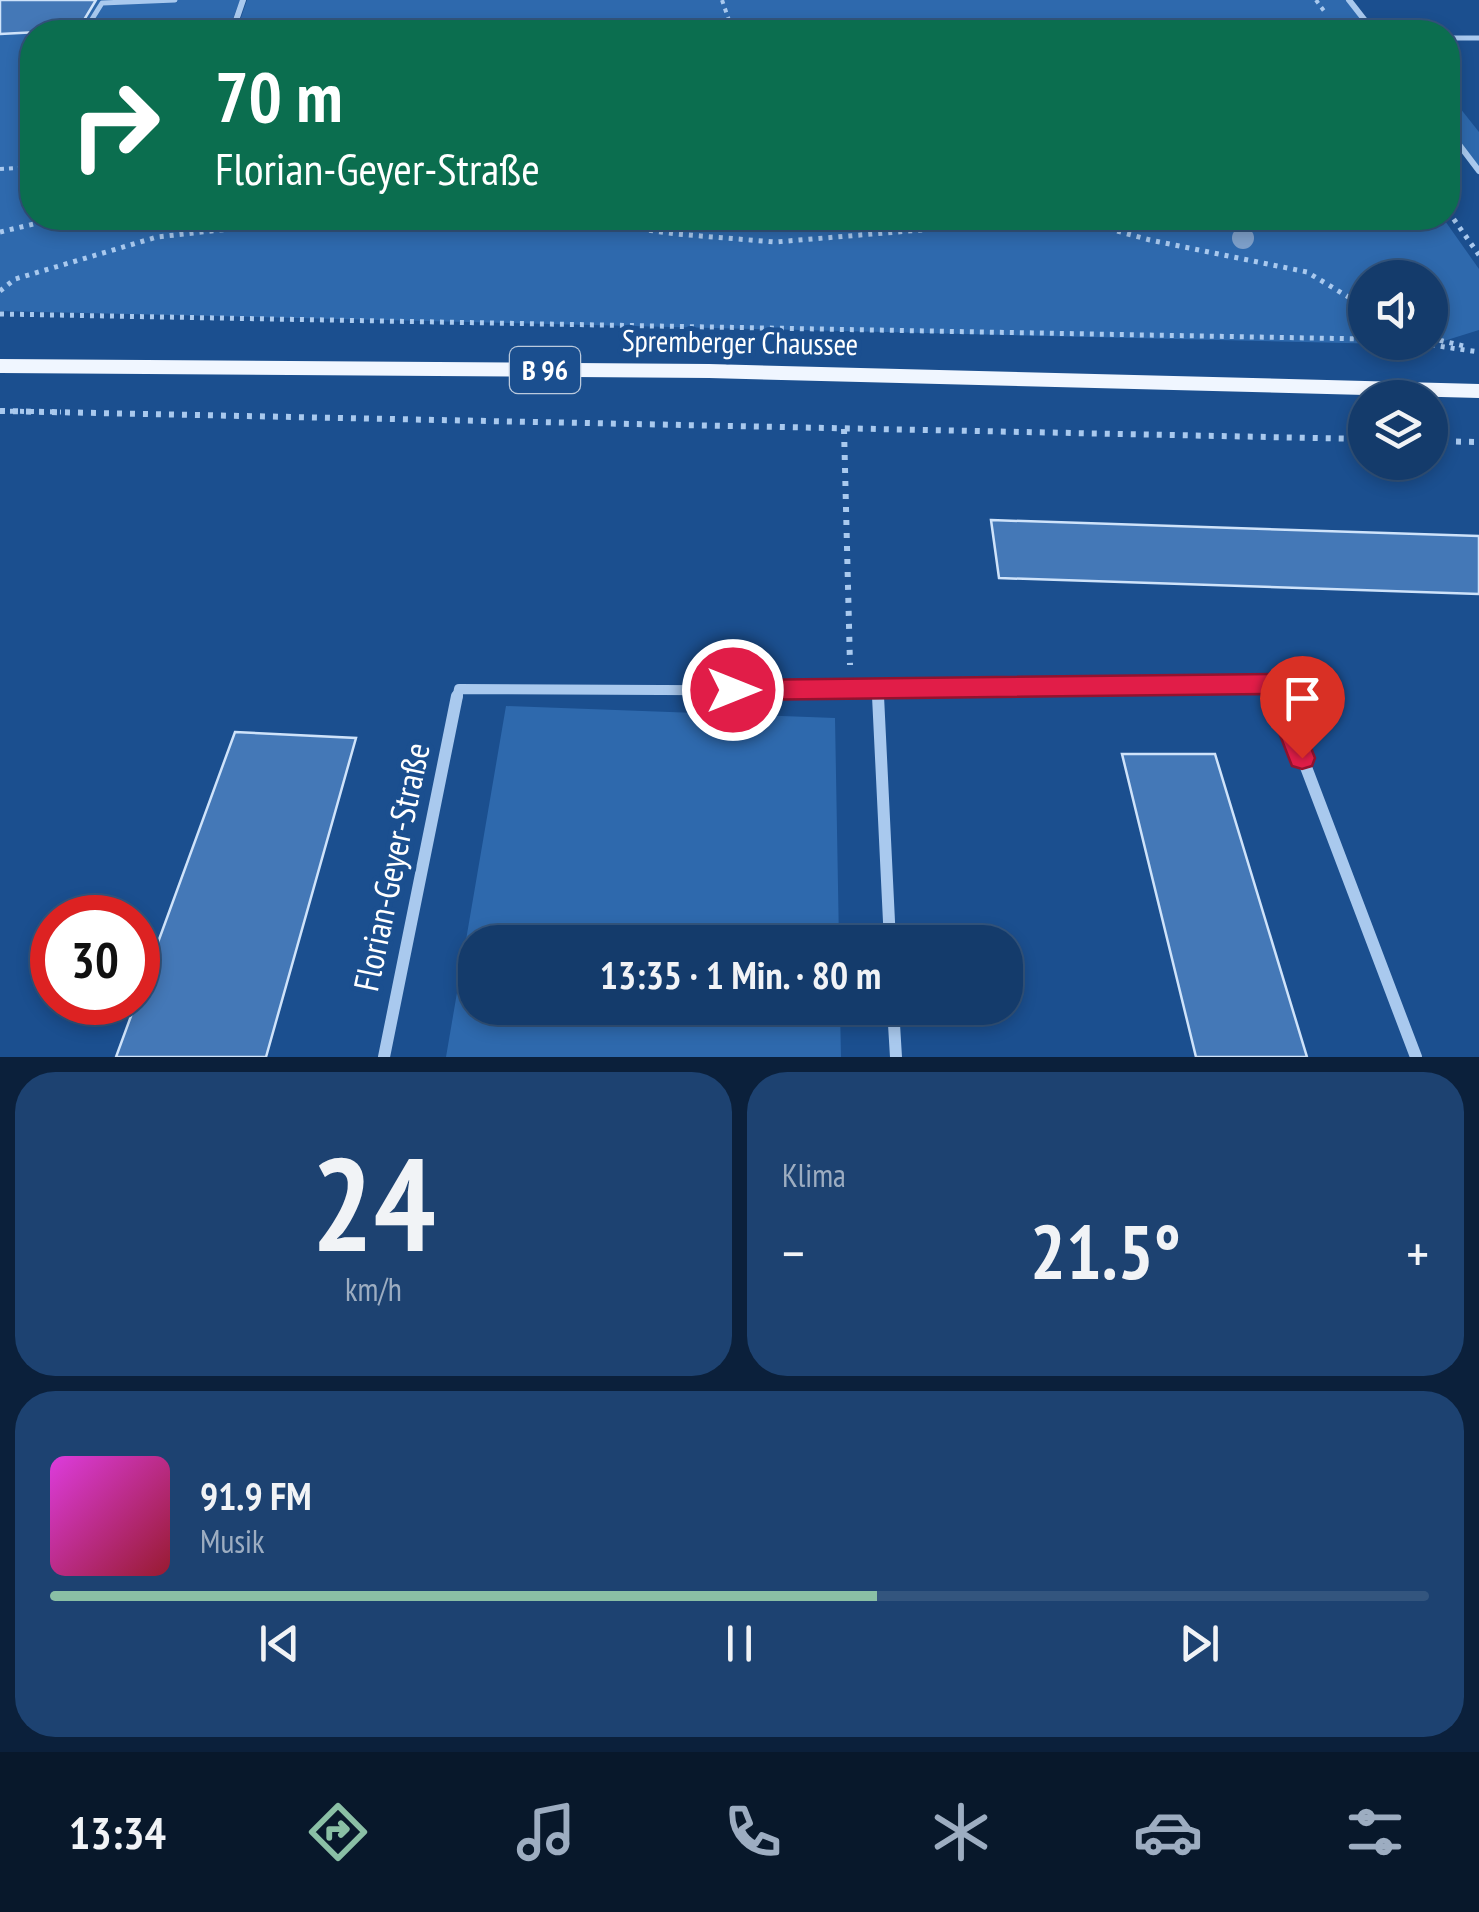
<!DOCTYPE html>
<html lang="de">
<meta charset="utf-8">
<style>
:root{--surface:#143b6b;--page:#1d4271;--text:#f1f3f6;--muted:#9dadc1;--line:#33557e;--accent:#8abfa5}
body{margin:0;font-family:"PT Sans Narrow",sans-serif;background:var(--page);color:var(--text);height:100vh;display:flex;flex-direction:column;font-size:38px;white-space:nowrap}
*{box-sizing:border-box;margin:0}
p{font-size:32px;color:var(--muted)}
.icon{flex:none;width:55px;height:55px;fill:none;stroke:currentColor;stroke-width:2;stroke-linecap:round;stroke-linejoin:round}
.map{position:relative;height:1057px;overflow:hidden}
.drawer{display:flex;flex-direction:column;gap:15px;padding:15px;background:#0b203b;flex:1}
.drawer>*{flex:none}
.banner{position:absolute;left:20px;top:20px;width:1440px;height:210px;border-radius:40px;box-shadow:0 5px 15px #0003,0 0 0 2px var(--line);background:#0b6e4f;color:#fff;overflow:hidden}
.fabs{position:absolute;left:1348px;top:260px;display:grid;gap:20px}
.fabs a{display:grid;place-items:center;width:100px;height:100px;border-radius:50%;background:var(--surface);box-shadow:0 5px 15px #0003,0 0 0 2px var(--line);font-size:50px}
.speed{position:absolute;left:30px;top:895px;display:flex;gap:20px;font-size:50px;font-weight:700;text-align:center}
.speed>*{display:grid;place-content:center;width:130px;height:130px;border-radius:50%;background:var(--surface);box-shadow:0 5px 15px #0003,0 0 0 2px var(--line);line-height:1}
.speed .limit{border:15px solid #d22;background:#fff;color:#111}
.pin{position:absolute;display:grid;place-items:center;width:85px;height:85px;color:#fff;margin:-102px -42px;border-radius:50% 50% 50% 0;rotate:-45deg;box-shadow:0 0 10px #0007}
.pin .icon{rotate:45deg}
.me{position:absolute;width:110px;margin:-55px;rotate:90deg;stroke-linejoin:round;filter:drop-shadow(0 0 8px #0008)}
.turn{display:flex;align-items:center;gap:35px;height:210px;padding:0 30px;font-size:45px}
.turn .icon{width:130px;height:130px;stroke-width:2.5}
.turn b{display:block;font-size:70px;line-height:85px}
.big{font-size:75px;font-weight:600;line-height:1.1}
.drawer .widget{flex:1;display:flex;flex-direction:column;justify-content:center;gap:15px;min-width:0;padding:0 35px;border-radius:40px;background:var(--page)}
.drawer .dial{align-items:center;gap:0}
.dial b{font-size:130px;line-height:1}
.song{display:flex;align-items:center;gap:30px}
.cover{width:120px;height:120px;border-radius:15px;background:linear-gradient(135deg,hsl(300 70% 55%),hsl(350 70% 35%))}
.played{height:10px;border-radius:5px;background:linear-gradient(90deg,var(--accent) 60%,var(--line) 60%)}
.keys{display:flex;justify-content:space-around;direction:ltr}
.heat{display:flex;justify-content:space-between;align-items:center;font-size:55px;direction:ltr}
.drawer .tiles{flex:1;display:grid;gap:15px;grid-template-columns:1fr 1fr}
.widget:last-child{grid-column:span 2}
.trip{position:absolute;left:458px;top:925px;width:565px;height:100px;border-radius:40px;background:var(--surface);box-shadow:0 5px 15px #0003,0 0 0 2px var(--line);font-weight:600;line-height:100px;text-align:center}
.tabs{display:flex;height:160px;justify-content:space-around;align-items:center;background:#08182b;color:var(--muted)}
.tabs .icon{width:70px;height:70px}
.tabs .active{color:var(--accent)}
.tabs b{font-size:45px;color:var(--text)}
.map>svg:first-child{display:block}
.green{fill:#2e69ad;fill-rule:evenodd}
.building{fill:#4478b7;stroke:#cfe3fa;stroke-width:2.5}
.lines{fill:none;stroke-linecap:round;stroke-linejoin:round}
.path-far2{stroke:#a9c9ee;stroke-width:4;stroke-dasharray:4 5;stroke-linecap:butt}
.path-far1{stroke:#a9c9ee;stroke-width:5;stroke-dasharray:4 6;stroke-linecap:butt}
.path{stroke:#a9c9ee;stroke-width:6;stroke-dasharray:5 8;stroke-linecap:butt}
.service{stroke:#a9c9ee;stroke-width:5}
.minor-far2{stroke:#a9c9ee;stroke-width:6}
.minor-far1{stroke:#a9c9ee;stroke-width:10}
.minor{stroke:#a9c9ee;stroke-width:12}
.primary{fill:#f0f6ff;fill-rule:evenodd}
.tree{fill:#7ea0ca}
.route{fill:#e11d48;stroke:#92132f;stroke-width:2.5}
.labels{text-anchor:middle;stroke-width:10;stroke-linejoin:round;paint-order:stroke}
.shield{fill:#1b4f8f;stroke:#bbcadd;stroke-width:2.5}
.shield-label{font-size:28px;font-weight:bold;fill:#fff}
.street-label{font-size:30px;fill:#fff;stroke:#1b4f8f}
.near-street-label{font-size:35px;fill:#fff;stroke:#1b4f8f}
</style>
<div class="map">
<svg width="1479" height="1057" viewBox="0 0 1479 1057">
<rect width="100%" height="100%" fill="#1b4f8f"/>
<path class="green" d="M 0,0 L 240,0 L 228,32 L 32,32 L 32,218 L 1443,218 L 1479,269 L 1479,330 L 1431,345 L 0,311 ZM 1365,278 L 1430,278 L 1430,342 L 1365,342 Z
M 247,0 L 1346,0 L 1371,32 L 1173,32 L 1164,20 L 1093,21 L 1099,32 L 236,32 Z
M 1448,93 L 1479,132 L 1479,167 L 1448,126 Z
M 506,706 L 835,718 L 839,942 L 475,942 L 475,1008 L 840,1008 L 841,1057 L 446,1057 Z"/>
<path class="building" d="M 0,0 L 96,0 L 78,30 L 0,34 Z
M 991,520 L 1479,536 L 1479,594 L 999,578 Z
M 235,732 L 356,738 L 266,1057 L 116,1057 Z
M 1122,754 L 1215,754 L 1307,1057 L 1196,1057 Z"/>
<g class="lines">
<path class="path-far2" d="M 722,0 L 733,32
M 1316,0 L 1324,11
M 0,169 L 32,167"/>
<path class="path-far1" d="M 1448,211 L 1479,255
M 560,218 L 676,234 L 775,242 L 983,225 L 1001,218
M 1069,218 L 1150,240 L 1307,272 L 1365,307
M 0,232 L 59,218
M 0,291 L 15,279 L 157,237 L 329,218
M 0,314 L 1365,339
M 1430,338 L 1468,347
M 1411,342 L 1479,352
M 0,411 L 61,412"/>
<path class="path" d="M 0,411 L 1365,439
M 844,429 L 850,665
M 1430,441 L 1479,442"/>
<path class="service" d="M 84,32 L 102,3 L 175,0
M 93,32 L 234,26
M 1448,38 L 1479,38"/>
<path class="minor-far2" d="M 1349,0 L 1374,32
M 232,32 L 243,0
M 1448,130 L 1479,171"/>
<path class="minor-far1" d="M 878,691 L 878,699
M 457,699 L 459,689 L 878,691 L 1274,683 L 1280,699"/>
<path class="minor" d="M 878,696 L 890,942
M 1279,696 L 1416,1057
M 893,1008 L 896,1057
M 384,1057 L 457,696"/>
<path class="primary" d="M 0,359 L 709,364 L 1479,384 L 1479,398 L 709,378 L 0,373 Z"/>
</g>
<circle class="tree" cx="1243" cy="238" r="11"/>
<path class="route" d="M 1274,674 L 1283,676 L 1286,684 L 1315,758 L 1312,766 L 1302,769 L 1292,766 L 1264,694 L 733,700 L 724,697 L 720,690 L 724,683 L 733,680 Z"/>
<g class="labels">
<rect class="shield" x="510" y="347" width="70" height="46" rx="8"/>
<g class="shield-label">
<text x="545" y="380">B 96</text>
</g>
<g class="street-label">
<text transform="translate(740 343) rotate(1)" y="10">Spremberger Chaussee</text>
</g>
<g class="near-street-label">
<text transform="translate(392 867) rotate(-78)" y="12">Florian-Geyer-Straße</text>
</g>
</g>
</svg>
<div class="fabs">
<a><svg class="icon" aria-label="sound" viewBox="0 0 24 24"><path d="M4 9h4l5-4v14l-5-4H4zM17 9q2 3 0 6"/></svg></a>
<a><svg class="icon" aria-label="layers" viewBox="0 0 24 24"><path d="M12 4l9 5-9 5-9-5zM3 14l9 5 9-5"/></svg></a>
</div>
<div class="speed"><div class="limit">30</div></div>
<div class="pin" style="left:1302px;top:758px;background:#d93025"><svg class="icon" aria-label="arrive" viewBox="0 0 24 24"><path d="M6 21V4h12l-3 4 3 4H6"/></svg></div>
<svg class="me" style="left:733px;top:690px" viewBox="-20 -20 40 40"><circle r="17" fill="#e11d48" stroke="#fff" stroke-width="3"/><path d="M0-11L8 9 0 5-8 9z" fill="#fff"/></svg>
<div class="trip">13:35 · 1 Min. · 80 m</div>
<div class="banner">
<div class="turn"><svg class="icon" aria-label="right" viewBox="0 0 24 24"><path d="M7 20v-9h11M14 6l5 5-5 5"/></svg><div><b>70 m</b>Florian-Geyer-Straße</div></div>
</div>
</div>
<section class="drawer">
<div class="tiles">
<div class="widget dial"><b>24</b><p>km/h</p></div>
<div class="widget"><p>Klima</p>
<div class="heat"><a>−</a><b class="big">21.5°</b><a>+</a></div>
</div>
<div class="widget">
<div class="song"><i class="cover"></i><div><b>91.9 FM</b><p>Musik</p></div></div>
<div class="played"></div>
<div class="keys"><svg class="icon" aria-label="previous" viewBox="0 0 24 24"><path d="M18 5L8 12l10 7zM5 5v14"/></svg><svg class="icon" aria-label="pause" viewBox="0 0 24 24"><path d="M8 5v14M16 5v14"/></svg><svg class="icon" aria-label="next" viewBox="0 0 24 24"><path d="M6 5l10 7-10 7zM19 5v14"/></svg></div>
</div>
</div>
</section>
<nav class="tabs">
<b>13:34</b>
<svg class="icon active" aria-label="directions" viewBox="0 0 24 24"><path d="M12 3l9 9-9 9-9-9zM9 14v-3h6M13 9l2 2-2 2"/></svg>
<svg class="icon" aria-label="music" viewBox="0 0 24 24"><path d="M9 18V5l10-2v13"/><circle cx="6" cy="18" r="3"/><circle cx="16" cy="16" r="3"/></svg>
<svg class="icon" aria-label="phone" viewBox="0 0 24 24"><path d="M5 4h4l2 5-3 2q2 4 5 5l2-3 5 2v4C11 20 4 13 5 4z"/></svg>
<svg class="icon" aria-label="climate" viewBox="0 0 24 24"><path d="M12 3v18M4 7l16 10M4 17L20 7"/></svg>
<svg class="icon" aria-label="car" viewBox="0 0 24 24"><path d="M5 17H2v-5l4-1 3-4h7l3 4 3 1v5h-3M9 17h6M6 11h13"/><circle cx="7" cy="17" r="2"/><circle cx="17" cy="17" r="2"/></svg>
<svg class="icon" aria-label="filters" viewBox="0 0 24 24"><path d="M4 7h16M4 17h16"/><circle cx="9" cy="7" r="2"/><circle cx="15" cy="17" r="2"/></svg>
</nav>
